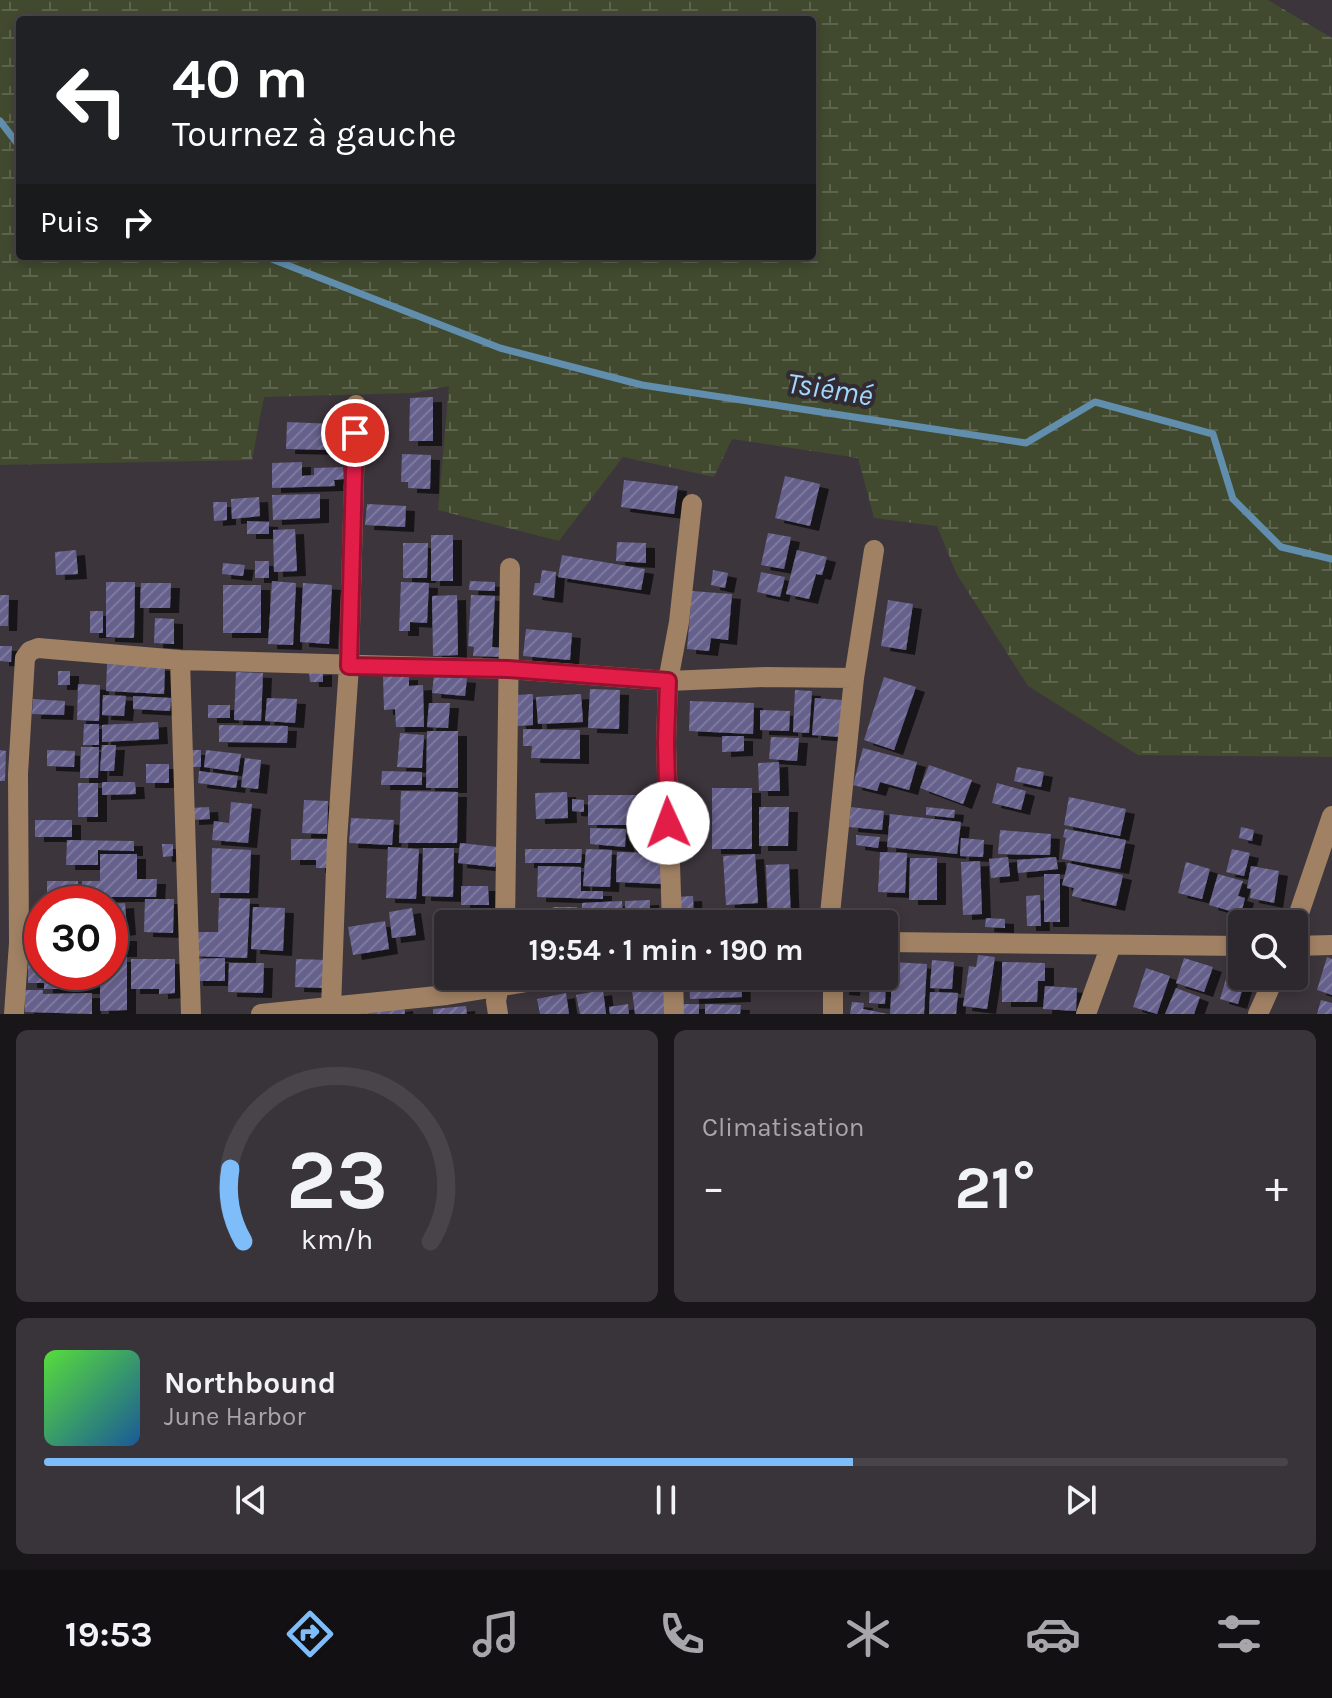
<!DOCTYPE html>
<html lang="fr">
<meta charset="utf-8">
<style>
:root{--surface:#2d282d;--page:#393439;--text:#f1f3f6;--muted:#a7a6aa;--line:#484449;--accent:#7ebdf9}
body{margin:0;font-family:Karla,sans-serif;background:var(--page);color:var(--text);height:100vh;display:flex;flex-direction:column;font-size:30px;white-space:nowrap}
*{box-sizing:border-box;margin:0}
p{font-size:26px;color:var(--muted)}
.icon{flex:none;width:44px;height:44px;fill:none;stroke:currentColor;stroke-width:2;stroke-linecap:round;stroke-linejoin:round}
.map{position:relative;height:1014px;overflow:hidden}
.panel{display:flex;flex-direction:column;gap:16px;padding:16px;background:#191619;flex:1}
.panel>*{flex:none}
.top-card{position:absolute;left:16px;top:16px;width:800px;height:244px;border-radius:8px;box-shadow:0 4px 12px #0003,0 0 0 2px var(--line);background:#202124;color:#fff;overflow:hidden}
.controls{position:absolute;left:1228px;top:910px;display:grid;gap:16px}
.controls a{display:grid;place-items:center;width:80px;height:80px;border-radius:8px;background:var(--surface);box-shadow:0 4px 12px #0003,0 0 0 2px var(--line);font-size:40px}
.speed{position:absolute;left:24px;top:886px;display:flex;gap:16px;font-size:40px;font-weight:700;text-align:center}
.speed>*{display:grid;place-content:center;width:104px;height:104px;border-radius:50%;background:var(--surface);box-shadow:0 4px 12px #0003,0 0 0 2px var(--line);line-height:1}
.speed .limit{border:12px solid #d22;background:#fff;color:#111}
.pin{position:absolute;display:grid;place-items:center;width:68px;height:68px;color:#fff;margin:-34px;border:4px solid #fff;border-radius:50%;box-shadow:0 2px 8px #0007}
.me{position:absolute;width:88px;margin:-44px;rotate:358deg;stroke-linejoin:round;filter:drop-shadow(0 0 6px #0008)}
.turn{display:flex;align-items:center;gap:28px;height:168px;padding:0 24px;font-size:36px}
.turn .icon{width:104px;height:104px;stroke-width:2.5}
.turn b{display:block;font-size:56px;line-height:68px}
.then{display:flex;align-items:center;height:76px;padding:0 24px;background:#0003;gap:16px;font-size:30px}
.big{font-size:60px;font-weight:700;line-height:1.1}
.panel .widget{flex:1;display:flex;flex-direction:column;justify-content:center;gap:12px;min-width:0;padding:0 28px;border-radius:12px;background:var(--page)}
.panel .dial{align-items:center;gap:0}
.dial svg{height:208px;overflow:visible;fill:none;stroke:var(--line);stroke-width:7;stroke-linecap:round;text-anchor:middle}
.dial text{fill:var(--text);stroke:none}
.song{display:flex;align-items:center;gap:24px}
.cover{width:96px;height:96px;border-radius:12px;background:linear-gradient(135deg,hsl(110 70% 55%),hsl(210 70% 35%))}
.played{height:8px;border-radius:4px;background:linear-gradient(90deg,var(--accent) 65%,var(--line) 65%)}
.keys{display:flex;justify-content:space-around;direction:ltr}
.heat{display:flex;justify-content:space-between;align-items:center;font-size:44px;direction:ltr}
.panel .tiles{flex:1;display:grid;gap:16px;grid-template-columns:1fr 1fr}
.widget:last-child{grid-column:span 2}
.trip{position:absolute;left:434px;top:910px;width:464px;height:80px;border-radius:8px;background:var(--surface);box-shadow:0 4px 12px #0003,0 0 0 2px var(--line);font-weight:700;line-height:80px;text-align:center}
.tab-bar{display:flex;height:128px;justify-content:space-around;align-items:center;background:#121012;color:var(--muted)}
.tab-bar .icon{width:56px;height:56px}
.tab-bar .on{color:var(--accent)}
.tab-bar b{font-size:36px;color:var(--text)}
.map>svg:first-child{display:block}
.wetland{fill:url(#wetland-marsh);fill-rule:evenodd}
.lines{fill:none;stroke-linecap:round;stroke-linejoin:round}
.stream{stroke:#618ead;stroke-width:7}
.building{fill:url(#building-hatch);filter:url(#shadow)}
.minor{stroke:#a08163;stroke-width:20}
.route-casing{stroke:#92132f;stroke-width:20}
.route{stroke:#e11d48;stroke-width:14}
.labels{text-anchor:middle;stroke-width:8;stroke-linejoin:round;paint-order:stroke}
.water-label{font-size:30px;font-style:italic;fill:#a1d7fe;stroke:#322b32}
</style>
<div class="map">
<svg width="1332" height="1014" viewBox="0 0 1332 1014">
<defs>
<pattern id="wetland-marsh" width="20" height="14" patternUnits="userSpaceOnUse" patternTransform="scale(2)"><rect width="20" height="14" fill="#41492f"/><path d="M1 5h8M5 5V1M11 12h8M15 12V8" fill="none" stroke="#5d644e"/></pattern>
<pattern id="building-hatch" width="6" height="6" patternUnits="userSpaceOnUse" patternTransform="scale(2)"><rect width="6" height="6" fill="#66618c"/><path d="M-1 1l2-2M0 6l6-6M5 7l2-2" fill="none" stroke="#7d789d"/></pattern>
<filter id="shadow"><feDropShadow dx="9" dy="5" stdDeviation="0" flood-color="#0009"/></filter>
</defs>
<rect width="100%" height="100%" fill="#3c353c"/>
<path class="wetland" d="M 0,0 L 1268,0 L 1332,38 L 1332,757 L 1138,755 L 1028,686 L 956,573 L 937,526 L 874,518 L 858,458 L 732,439 L 714,477 L 623,457 L 559,541 L 438,510 L 449,386 L 414,393 L 264,397 L 252,460 L 0,465 ZM 812,20 L 812,256 L 20,256 L 20,20 Z"/>
<g class="lines">
<path class="stream" d="M 0,121 L 20,147
M 257,256 L 264,256 L 500,348 L 642,385 L 1026,443 L 1095,402 L 1213,434 L 1233,499 L 1281,547 L 1332,559"/>
</g>
<path class="building" d="M 433,397 L 433,441 L 409,441 L 410,398 Z
M 287,422 L 335,424 L 334,450 L 286,449 Z
M 402,454 L 431,455 L 430,489 L 408,488 L 408,482 L 401,482 Z
M 302,462 L 302,476 L 314,475 L 314,468 L 343,467 L 344,479 L 334,480 L 335,486 L 272,488 L 272,463 Z
M 785,476 L 820,484 L 810,526 L 775,518 Z
M 624,480 L 678,486 L 674,514 L 621,507 Z
M 320,494 L 320,518 L 273,520 L 272,495 Z
M 259,497 L 260,516 L 232,519 L 231,499 Z
M 213,502 L 227,502 L 227,520 L 214,521 Z
M 367,504 L 406,506 L 405,527 L 365,525 Z
M 247,521 L 269,522 L 269,534 L 247,534 Z
M 295,529 L 297,571 L 274,572 L 273,530 Z
M 768,533 L 791,537 L 784,569 L 761,565 Z
M 431,535 L 453,535 L 453,581 L 431,581 Z
M 617,542 L 646,543 L 646,563 L 616,561 Z
M 403,543 L 428,543 L 427,578 L 403,578 Z
M 76,550 L 78,574 L 56,575 L 55,552 Z
M 797,550 L 827,557 L 822,575 L 816,574 L 809,599 L 786,594 Z
M 562,555 L 645,569 L 641,590 L 558,577 Z
M 255,561 L 269,561 L 269,578 L 255,578 Z
M 223,563 L 245,565 L 243,576 L 222,574 Z
M 542,570 L 556,572 L 554,598 L 533,595 L 535,583 L 540,583 Z
M 713,570 L 728,573 L 725,588 L 711,585 Z
M 761,572 L 785,577 L 780,597 L 757,592 Z
M 272,581 L 296,583 L 293,645 L 268,644 Z
M 470,581 L 495,582 L 495,591 L 469,590 Z
M 106,582 L 135,582 L 134,638 L 106,637 Z
M 401,582 L 429,583 L 427,623 L 410,622 L 410,631 L 399,631 Z
M 141,583 L 171,583 L 170,608 L 140,608 Z
M 303,583 L 332,585 L 329,644 L 300,642 Z
M 223,585 L 261,585 L 261,633 L 223,633 Z
M 692,591 L 732,594 L 728,640 L 711,638 L 709,651 L 687,649 Z
M 0,595 L 9,595 L 8,626 L 0,626 Z
M 457,595 L 458,655 L 433,656 L 432,596 Z
M 471,595 L 495,596 L 492,647 L 503,648 L 502,657 L 473,656 L 474,647 L 468,646 Z
M 888,600 L 913,604 L 906,650 L 881,646 Z
M 90,611 L 103,611 L 103,633 L 90,633 Z
M 155,618 L 174,619 L 174,644 L 154,643 Z
M 526,629 L 572,633 L 570,660 L 523,656 Z
M 0,646 L 12,646 L 11,662 L 0,661 Z
M 107,664 L 165,666 L 164,694 L 106,691 Z
M 323,670 L 323,682 L 310,682 L 309,671 Z
M 58,671 L 70,671 L 70,685 L 58,685 Z
M 236,672 L 263,673 L 261,721 L 234,720 Z
M 409,675 L 409,686 L 423,685 L 424,727 L 396,727 L 395,709 L 384,710 L 383,676 Z
M 434,675 L 467,678 L 465,696 L 432,693 Z
M 884,677 L 916,687 L 894,750 L 864,740 Z
M 78,684 L 100,685 L 99,721 L 77,720 Z
M 590,689 L 620,690 L 619,729 L 588,728 Z
M 795,690 L 812,691 L 809,733 L 793,732 Z
M 533,694 L 533,725 L 517,726 L 517,695 Z
M 581,694 L 583,722 L 538,724 L 536,697 Z
M 103,695 L 126,696 L 124,716 L 102,715 Z
M 133,696 L 171,698 L 170,711 L 133,709 Z
M 267,698 L 297,699 L 295,723 L 265,721 Z
M 815,698 L 842,700 L 840,737 L 812,735 Z
M 33,699 L 65,701 L 64,715 L 32,714 Z
M 690,701 L 754,703 L 753,734 L 689,731 Z
M 429,703 L 450,703 L 448,728 L 427,727 Z
M 208,705 L 230,705 L 230,718 L 208,718 Z
M 760,710 L 790,711 L 789,731 L 760,730 Z
M 158,722 L 159,739 L 102,742 L 102,725 Z
M 84,724 L 99,724 L 99,745 L 83,745 Z
M 219,725 L 288,726 L 287,743 L 219,742 Z
M 523,729 L 580,730 L 580,759 L 531,758 L 532,746 L 523,746 Z
M 427,731 L 458,731 L 458,788 L 426,788 Z
M 400,733 L 424,735 L 422,768 L 397,767 Z
M 722,736 L 744,736 L 744,751 L 722,752 Z
M 771,737 L 799,738 L 797,761 L 769,759 Z
M 102,745 L 116,745 L 114,771 L 100,771 Z
M 81,747 L 99,747 L 98,778 L 80,778 Z
M 863,748 L 917,762 L 909,790 L 880,782 L 877,791 L 853,785 Z
M 0,750 L 6,751 L 5,781 L 0,781 Z
M 47,750 L 75,751 L 74,767 L 47,766 Z
M 191,750 L 201,750 L 201,767 L 191,767 Z
M 206,750 L 241,754 L 238,772 L 204,767 Z
M 245,758 L 261,760 L 258,789 L 241,787 Z
M 779,762 L 780,791 L 759,791 L 758,763 Z
M 146,764 L 169,764 L 169,783 L 146,783 Z
M 929,765 L 972,780 L 963,804 L 920,788 Z
M 1017,767 L 1044,772 L 1041,787 L 1014,781 Z
M 199,771 L 238,776 L 236,788 L 198,783 Z
M 382,771 L 422,772 L 422,785 L 381,785 Z
M 102,782 L 135,782 L 136,794 L 102,795 Z
M 78,783 L 98,783 L 98,817 L 78,817 Z
M 997,783 L 1026,791 L 1021,810 L 992,803 Z
M 712,788 L 752,788 L 752,849 L 712,849 Z
M 401,791 L 458,792 L 457,843 L 399,843 Z
M 567,792 L 568,818 L 536,819 L 535,793 Z
M 588,795 L 640,795 L 640,825 L 588,825 Z
M 1069,797 L 1126,809 L 1120,836 L 1064,825 Z
M 572,799 L 584,800 L 584,812 L 572,811 Z
M 304,800 L 328,801 L 327,834 L 302,833 Z
M 231,802 L 252,804 L 248,843 L 212,840 L 214,821 L 229,823 Z
M 209,807 L 210,819 L 190,820 L 190,808 Z
M 759,807 L 789,807 L 788,846 L 759,846 Z
M 851,807 L 884,811 L 882,830 L 849,827 Z
M 926,807 L 955,810 L 954,818 L 926,815 Z
M 890,814 L 961,822 L 957,854 L 887,847 Z
M 351,818 L 394,820 L 392,845 L 349,843 Z
M 35,820 L 72,820 L 72,837 L 35,837 Z
M 1241,827 L 1254,830 L 1252,841 L 1239,838 Z
M 590,828 L 626,829 L 625,847 L 590,844 Z
M 1065,829 L 1126,840 L 1120,869 L 1062,859 L 1066,838 L 1063,837 Z
M 1000,830 L 1051,834 L 1050,855 L 998,854 Z
M 856,835 L 880,837 L 878,848 L 856,845 Z
M 961,838 L 984,840 L 983,857 L 960,856 Z
M 291,839 L 327,839 L 327,868 L 316,868 L 316,860 L 291,860 Z
M 67,840 L 134,841 L 134,851 L 98,850 L 98,865 L 66,865 Z
M 460,843 L 498,847 L 495,867 L 458,863 Z
M 162,844 L 173,844 L 173,856 L 163,857 Z
M 388,847 L 419,849 L 416,899 L 386,898 Z
M 212,848 L 251,850 L 249,893 L 211,893 Z
M 423,848 L 454,848 L 453,897 L 422,896 Z
M 525,849 L 582,849 L 581,863 L 525,863 Z
M 586,849 L 612,850 L 610,887 L 583,886 Z
M 1232,849 L 1250,853 L 1244,876 L 1226,872 Z
M 617,852 L 661,853 L 661,884 L 616,882 Z
M 880,852 L 907,853 L 905,893 L 878,892 Z
M 100,854 L 137,854 L 137,879 L 157,879 L 156,897 L 82,897 L 82,881 L 100,881 Z
M 755,854 L 758,903 L 726,905 L 723,856 Z
M 1008,857 L 1010,876 L 991,878 L 989,859 Z
M 1056,857 L 1058,869 L 1018,873 L 1017,860 Z
M 910,858 L 937,858 L 937,900 L 909,900 Z
M 980,861 L 982,914 L 963,915 L 961,862 Z
M 1186,862 L 1210,869 L 1202,899 L 1178,893 Z
M 1068,863 L 1123,875 L 1116,906 L 1072,896 L 1074,888 L 1062,885 Z
M 789,864 L 791,924 L 768,924 L 766,865 Z
M 538,866 L 581,867 L 581,891 L 603,891 L 603,899 L 537,897 Z
M 1251,866 L 1279,871 L 1274,903 L 1250,898 L 1251,889 L 1247,888 Z
M 1044,874 L 1060,874 L 1060,922 L 1044,922 Z
M 1218,874 L 1243,881 L 1238,896 L 1245,898 L 1241,914 L 1209,905 Z
M 47,881 L 78,881 L 77,898 L 47,897 Z
M 461,886 L 488,886 L 489,905 L 461,905 Z
M 1040,895 L 1041,926 L 1027,926 L 1026,896 Z
M 693,896 L 694,921 L 691,921 L 691,924 L 677,924 L 675,897 Z
M 219,898 L 250,899 L 247,958 L 193,956 L 195,932 L 218,932 Z
M 145,899 L 174,899 L 173,933 L 144,932 Z
M 650,900 L 650,923 L 625,923 L 625,901 Z
M 622,901 L 623,924 L 597,924 L 597,919 L 582,920 L 582,903 Z
M 125,903 L 127,930 L 110,932 L 110,904 Z
M 253,907 L 285,908 L 283,951 L 251,949 Z
M 553,907 L 577,907 L 577,924 L 552,924 Z
M 412,908 L 416,935 L 392,938 L 389,912 Z
M 490,908 L 490,924 L 449,924 L 449,909 Z
M 745,909 L 761,909 L 761,921 L 745,921 Z
M 838,913 L 870,915 L 869,924 L 837,924 Z
M 1245,916 L 1272,917 L 1272,924 L 1245,924 Z
M 825,917 L 826,924 L 793,924 L 793,919 Z
M 986,918 L 1005,919 L 1005,928 L 985,927 Z
M 385,921 L 389,949 L 353,955 L 348,927 Z
M 36,927 L 42,927 L 42,953 L 35,953 Z
M 110,936 L 128,936 L 128,952 L 110,952 Z
M 978,955 L 995,957 L 987,1009 L 963,1006 L 969,966 L 976,967 Z
M 28,957 L 42,957 L 42,972 L 92,972 L 92,989 L 44,989 L 44,983 L 28,983 Z
M 110,957 L 127,957 L 127,1010 L 100,1011 L 100,972 L 110,972 Z
M 1327,957 L 1332,959 L 1332,995 L 1317,990 Z
M 225,958 L 225,981 L 194,981 L 193,959 Z
M 1184,958 L 1213,967 L 1204,992 L 1176,983 Z
M 131,959 L 175,959 L 175,993 L 159,994 L 159,989 L 131,989 Z
M 296,959 L 328,960 L 326,988 L 295,987 Z
M 932,960 L 954,962 L 952,989 L 930,988 Z
M 893,962 L 927,964 L 924,1014 L 890,1014 Z
M 1002,962 L 1045,963 L 1045,981 L 1038,981 L 1037,1002 L 1002,1002 Z
M 229,963 L 264,963 L 263,993 L 228,992 Z
M 1146,968 L 1170,976 L 1157,1014 L 1133,1007 Z
M 656,976 L 667,976 L 670,1014 L 635,1014 L 631,982 Z
M 689,976 L 741,976 L 742,997 L 690,999 Z
M 841,976 L 852,976 L 851,991 L 840,990 Z
M 870,976 L 886,976 L 885,1004 L 869,1003 Z
M 1226,979 L 1244,984 L 1238,1004 L 1220,999 Z
M 1045,986 L 1077,988 L 1076,1011 L 1043,1009 Z
M 1176,988 L 1200,997 L 1194,1014 L 1165,1014 Z
M 25,990 L 43,990 L 43,994 L 92,993 L 92,1014 L 25,1012 Z
M 603,990 L 606,1014 L 580,1014 L 576,995 Z
M 930,992 L 958,993 L 956,1014 L 929,1014 Z
M 566,993 L 569,1014 L 540,1014 L 537,999 Z
M 1321,1000 L 1332,1003 L 1332,1014 L 1317,1014 Z
M 852,1002 L 864,1003 L 863,1009 L 888,1014 L 850,1014 Z
M 628,1004 L 629,1014 L 610,1014 L 609,1007 Z
M 681,1004 L 699,1004 L 699,1014 L 681,1014 Z
M 705,1004 L 741,1005 L 740,1014 L 705,1014 Z
M 404,1006 L 405,1014 L 346,1014 Z
M 466,1006 L 467,1014 L 433,1014 L 433,1009 Z"/>
<g class="lines">
<path class="minor" d="M 180,660 L 191,1014
M 505,924 L 510,568
M 672,924 L 666,743 L 668,681 L 679,622 L 692,504
M 829,924 L 854,678 L 874,550
M 1294,928 L 1332,816
M 884,942 L 1242,946
M 1294,946 L 1332,945
M 673,976 L 674,1014
M 331,1008 L 337,841 L 349,666 L 356,405
M 14,1014 L 19,943 L 18,774 L 25,658 L 30,651 L 38,648 L 180,660 L 508,669 L 668,681 L 766,677 L 854,678
M 261,1014 L 447,995 L 563,976
M 498,1014 L 496,1001 L 501,976
M 833,1014 L 833,976
M 1086,1014 L 1111,945
M 1258,1014 L 1275,976"/>
</g>
<g class="lines">
<defs>
<path id="route" d="M 355,433 L 349,666 L 508,669 L 668,681 L 666,743 L 668,823"/>
</defs>
<use href="#route" class="route-casing"/>
<use href="#route" class="route"/>
</g>
<g class="labels">
<g class="water-label">
<text transform="translate(830 389) rotate(9)" y="10">Tsiémé</text>
</g>
</g>
</svg>
<div class="controls">
<a><svg class="icon" aria-label="search" viewBox="0 0 24 24"><circle cx="10" cy="10" r="6"/><path d="M15 15l6 6"/></svg></a>
</div>
<div class="speed"><div class="limit">30</div></div>
<div class="pin" style="left:355px;top:433px;background:#d93025"><svg class="icon" aria-label="arrive" viewBox="0 0 24 24"><path d="M6 21V4h12l-3 4 3 4H6"/></svg></div>
<svg class="me" style="left:668px;top:823px" viewBox="-20 -20 40 40"><circle r="19" fill="#fff"/><path d="M0-13L10 11 0 6-10 11z" fill="#e11d48"/></svg>
<div class="trip">19:54 · 1 min · 190 m</div>
<div class="top-card">
<div class="turn"><svg class="icon" aria-label="left" viewBox="0 0 24 24"><path d="M17 20v-9H6M10 6l-5 5 5 5"/></svg><div><b>40 m</b>Tournez à gauche</div></div>
<div class="then">Puis<svg class="icon" aria-label="right" viewBox="0 0 24 24"><path d="M7 20v-9h11M14 6l5 5-5 5"/></svg></div>
</div>
</div>
<section class="panel">
<div class="tiles">
<div class="widget dial"><svg viewBox="0 0 100 80">
<path d="M14 69A42 42 0 1 1 86 69"/>
<path d="M14 69A42 42 0 0 1 9 41" stroke="#7ebdf9"/>
<text x="50" y="56" font-size="32" font-weight="700">23</text>
<text x="50" y="72" font-size="11">km/h</text>
</svg></div>
<div class="widget"><p>Climatisation</p>
<div class="heat"><a>−</a><b class="big">21°</b><a>+</a></div>
</div>
<div class="widget">
<div class="song"><i class="cover"></i><div><b>Northbound</b><p>June Harbor</p></div></div>
<div class="played"></div>
<div class="keys"><svg class="icon" aria-label="previous" viewBox="0 0 24 24"><path d="M18 5L8 12l10 7zM5 5v14"/></svg><svg class="icon" aria-label="pause" viewBox="0 0 24 24"><path d="M8 5v14M16 5v14"/></svg><svg class="icon" aria-label="next" viewBox="0 0 24 24"><path d="M6 5l10 7-10 7zM19 5v14"/></svg></div>
</div>
</div>
</section>
<nav class="tab-bar">
<b>19:53</b>
<svg class="icon on" aria-label="directions" viewBox="0 0 24 24"><path d="M12 3l9 9-9 9-9-9zM9 14v-3h6M13 9l2 2-2 2"/></svg>
<svg class="icon" aria-label="music" viewBox="0 0 24 24"><path d="M9 18V5l10-2v13"/><circle cx="6" cy="18" r="3"/><circle cx="16" cy="16" r="3"/></svg>
<svg class="icon" aria-label="phone" viewBox="0 0 24 24"><path d="M5 4h4l2 5-3 2q2 4 5 5l2-3 5 2v4C11 20 4 13 5 4z"/></svg>
<svg class="icon" aria-label="climate" viewBox="0 0 24 24"><path d="M12 3v18M4 7l16 10M4 17L20 7"/></svg>
<svg class="icon" aria-label="car" viewBox="0 0 24 24"><path d="M5 17H2v-5l4-1 3-4h7l3 4 3 1v5h-3M9 17h6M6 11h13"/><circle cx="7" cy="17" r="2"/><circle cx="17" cy="17" r="2"/></svg>
<svg class="icon" aria-label="filters" viewBox="0 0 24 24"><path d="M4 7h16M4 17h16"/><circle cx="9" cy="7" r="2"/><circle cx="15" cy="17" r="2"/></svg>
</nav>
